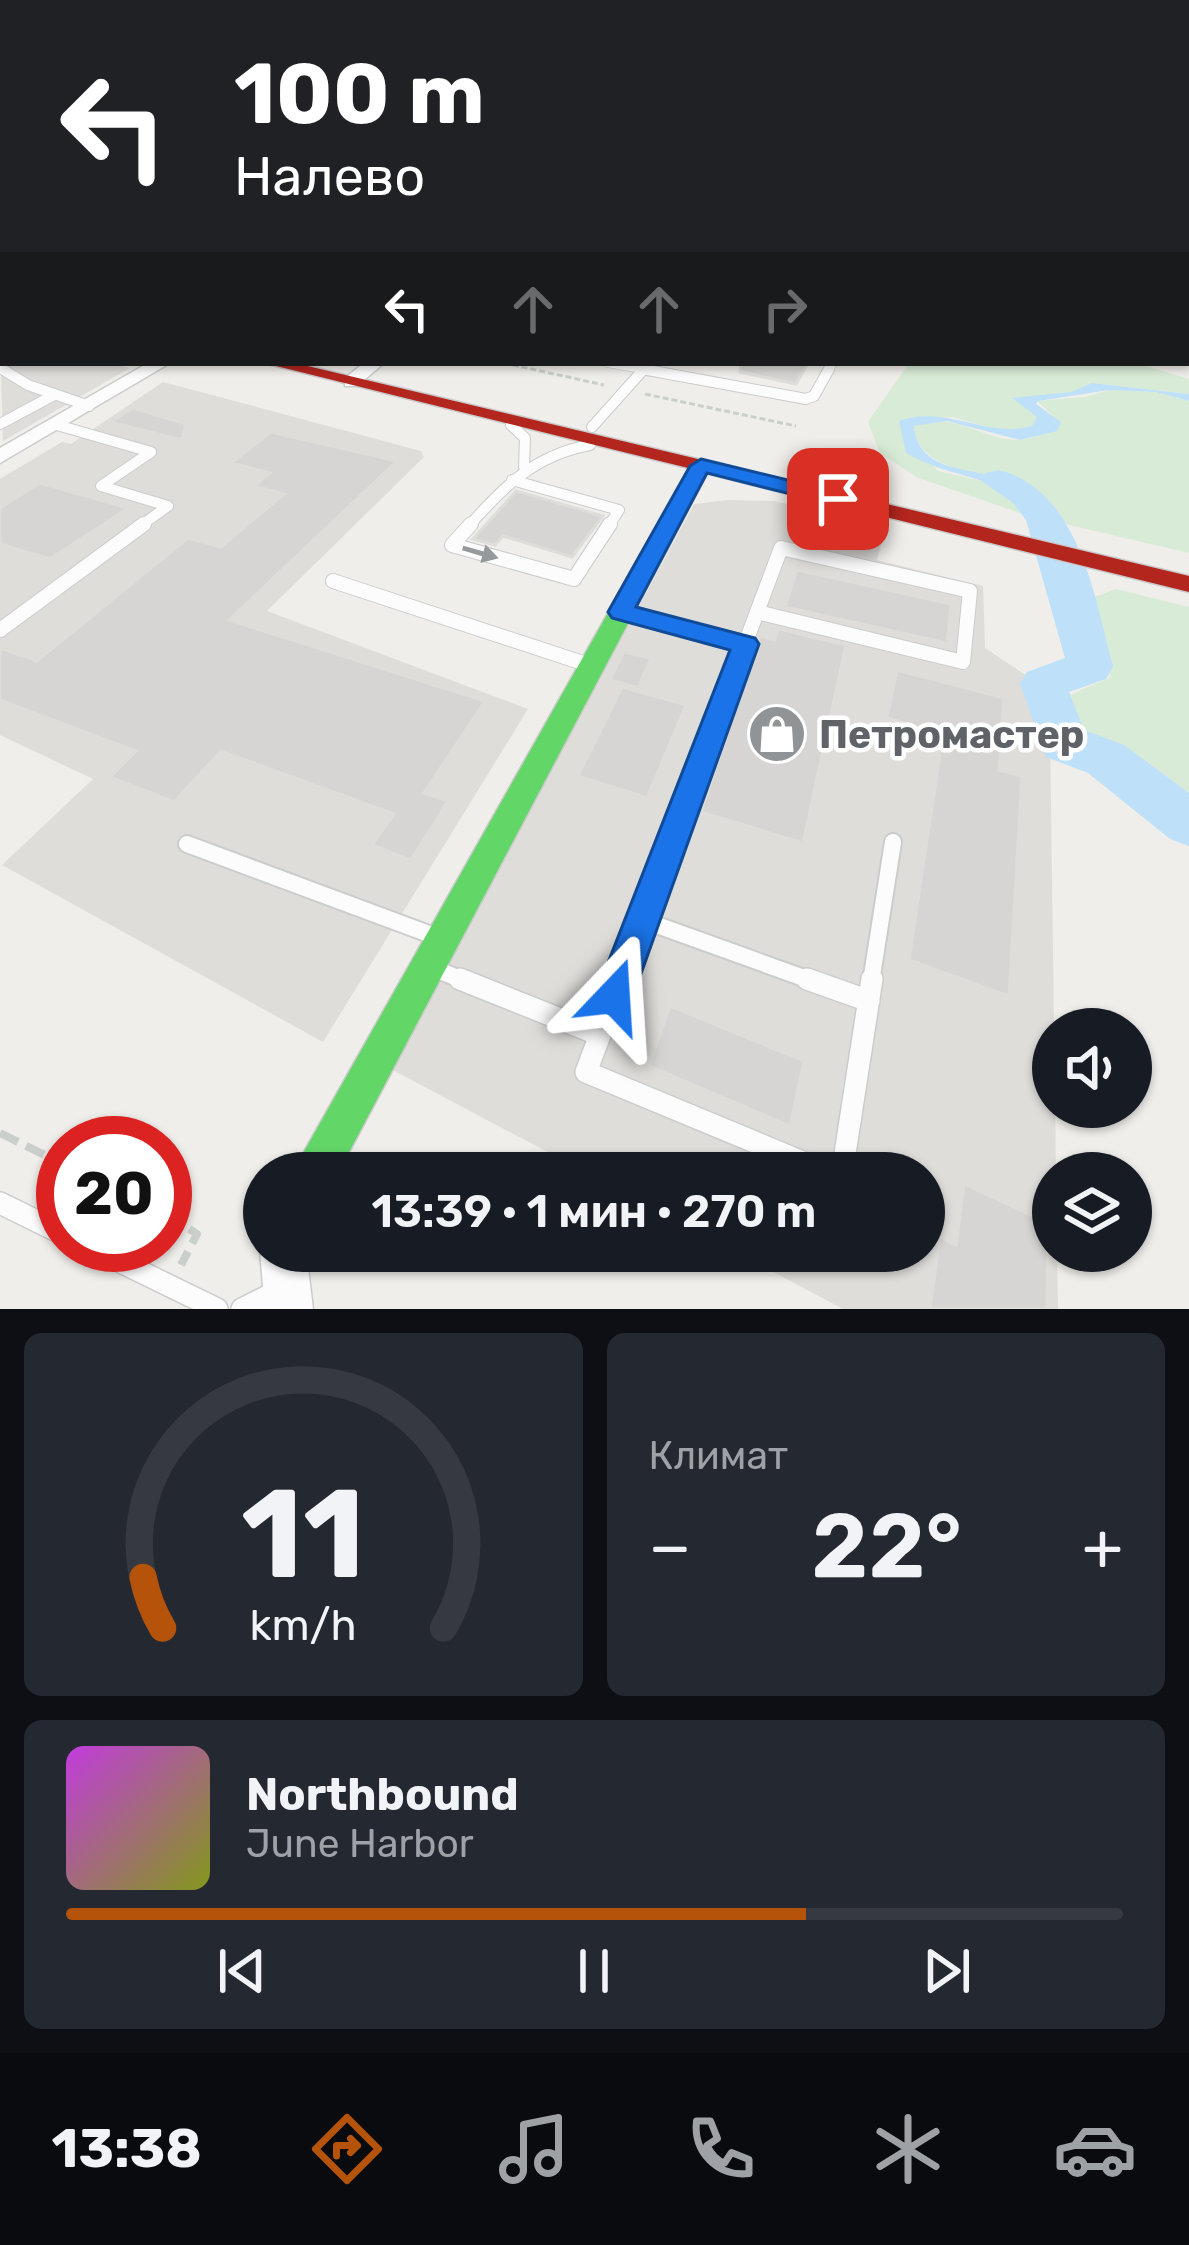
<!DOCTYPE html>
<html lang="ru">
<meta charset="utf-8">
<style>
:root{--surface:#171b24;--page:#242831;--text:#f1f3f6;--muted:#9ea1a6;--line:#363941;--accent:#b45309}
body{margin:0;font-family:Rubik,sans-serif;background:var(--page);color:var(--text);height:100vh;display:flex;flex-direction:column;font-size:45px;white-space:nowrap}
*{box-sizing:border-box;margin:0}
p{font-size:39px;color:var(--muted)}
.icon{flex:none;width:66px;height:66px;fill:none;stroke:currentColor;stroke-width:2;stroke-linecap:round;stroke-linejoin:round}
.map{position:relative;height:1309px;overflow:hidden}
.side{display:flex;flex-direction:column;gap:24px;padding:24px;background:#0d0f14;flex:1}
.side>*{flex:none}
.top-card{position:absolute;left:0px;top:0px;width:1191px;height:366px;box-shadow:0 3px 9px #0004;background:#202124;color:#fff;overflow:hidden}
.fabs{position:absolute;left:1032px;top:1008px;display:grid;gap:24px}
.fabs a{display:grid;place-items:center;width:120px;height:120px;border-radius:50%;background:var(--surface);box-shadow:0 3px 9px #0004;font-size:60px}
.speed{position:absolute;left:36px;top:1116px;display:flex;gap:24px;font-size:60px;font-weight:700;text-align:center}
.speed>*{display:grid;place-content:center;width:156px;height:156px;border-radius:50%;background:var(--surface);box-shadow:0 3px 9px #0004;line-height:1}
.speed .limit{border:18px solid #d22;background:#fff;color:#111}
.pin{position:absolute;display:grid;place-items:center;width:102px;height:102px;color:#fff;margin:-51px;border-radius:24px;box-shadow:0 6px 18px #0006}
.me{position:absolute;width:132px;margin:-66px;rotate:20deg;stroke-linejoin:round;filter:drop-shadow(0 0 9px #0008)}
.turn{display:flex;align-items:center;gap:42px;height:252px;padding:0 36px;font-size:54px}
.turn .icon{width:156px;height:156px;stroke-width:2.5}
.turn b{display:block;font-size:84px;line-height:102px}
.lanes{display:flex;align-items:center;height:114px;padding:0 36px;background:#0003;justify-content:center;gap:60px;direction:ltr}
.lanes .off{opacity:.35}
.big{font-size:90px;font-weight:600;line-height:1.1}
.side .widget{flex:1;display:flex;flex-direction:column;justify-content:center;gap:18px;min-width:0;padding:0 42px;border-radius:18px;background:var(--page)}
.side .dial{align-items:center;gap:0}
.dial svg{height:312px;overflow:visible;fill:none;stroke:var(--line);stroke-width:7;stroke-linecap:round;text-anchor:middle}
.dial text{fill:var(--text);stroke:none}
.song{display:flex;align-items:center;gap:36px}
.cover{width:144px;height:144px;border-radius:18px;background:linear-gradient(135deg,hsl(290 70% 55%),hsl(70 70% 35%))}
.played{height:12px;border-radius:6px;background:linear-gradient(90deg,var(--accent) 70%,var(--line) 70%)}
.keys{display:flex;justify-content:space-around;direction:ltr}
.heat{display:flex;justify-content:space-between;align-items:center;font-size:66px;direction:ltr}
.side .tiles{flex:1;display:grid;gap:24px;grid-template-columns:1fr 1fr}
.widget:last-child{grid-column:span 2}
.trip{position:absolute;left:243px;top:1152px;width:702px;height:120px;border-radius:60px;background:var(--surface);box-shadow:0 3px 9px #0004;font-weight:600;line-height:120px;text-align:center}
.tabs{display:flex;height:192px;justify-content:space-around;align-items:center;background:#090b0e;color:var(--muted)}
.tabs .icon{width:84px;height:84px}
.tabs .current{color:var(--accent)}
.tabs b{font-size:54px;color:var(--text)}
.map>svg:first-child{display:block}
.industrial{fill:#dfddda}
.green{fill:#d8ebd6}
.water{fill:#bfe0f9}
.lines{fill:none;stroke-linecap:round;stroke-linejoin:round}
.river{fill:#bfe0f9;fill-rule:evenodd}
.building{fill:#d6d5d3;stroke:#deddd9;stroke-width:3}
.lane-far4-casing{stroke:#cbcccc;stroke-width:9}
.lane-far3-casing{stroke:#cbcccc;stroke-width:12}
.lane-far2-casing{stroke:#cbcccc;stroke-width:16}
.lane-far1-casing{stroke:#cbcccc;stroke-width:20}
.lane-casing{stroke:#cbcccc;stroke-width:24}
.street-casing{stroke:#cbcccc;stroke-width:3}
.fast-casing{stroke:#cacacb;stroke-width:3}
.jam-casing{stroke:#cacacb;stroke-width:3}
.path-far1{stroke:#cacfcc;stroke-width:3;stroke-dasharray:6 3;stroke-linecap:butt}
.path{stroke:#cacfcc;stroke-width:8;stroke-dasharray:20 9;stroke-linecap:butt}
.lane-far4{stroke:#fdfcfc;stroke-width:8}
.lane-far3{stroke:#fdfcfc;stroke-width:10}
.lane-far2{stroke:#fdfcfc;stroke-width:14}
.lane-far1{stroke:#fdfcfc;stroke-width:16}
.lane{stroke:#fdfcfc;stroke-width:21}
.street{fill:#fdfcfc;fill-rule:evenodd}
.fast{fill:#63d668;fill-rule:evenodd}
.jam{fill:#b3261e;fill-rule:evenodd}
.oneway{fill:#96999c}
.route{fill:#1a73e8;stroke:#114b97;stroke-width:3}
.labels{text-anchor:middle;stroke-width:9;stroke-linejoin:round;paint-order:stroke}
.poi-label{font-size:39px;font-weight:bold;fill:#5f6368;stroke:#fff;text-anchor:start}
</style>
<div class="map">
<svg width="1189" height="1309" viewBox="0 0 1189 1309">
<rect width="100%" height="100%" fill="#efeeea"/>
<path class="industrial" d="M 0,335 L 3,363 L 109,363 L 130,368 L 3,441 Z
M 163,382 L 421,451 L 424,457 L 267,611 L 528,709 L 323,1042 L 2,865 L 93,779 L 0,735 L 0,479 L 62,442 L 71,444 Z
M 728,500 L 774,501 L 886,526 L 877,560 L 983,586 L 985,648 L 1030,678 L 1050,730 L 1056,1173 L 1053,1251 L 1057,1251 L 1058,1309 L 843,1309 L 734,1251 L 924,1251 L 924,1173 L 587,1173 L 391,1069 L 694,504 Z"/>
<path class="green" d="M 909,363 L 1136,363 L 1189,379 L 1189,394 L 1092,383 L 1072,392 L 1014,399 L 1038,417 L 1033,426 L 1009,433 L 952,417 L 899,421 L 938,471 L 1007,487 L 1029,505 L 1028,516 L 916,477 L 880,453 L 868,422 Z
M 1109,390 L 1156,392 L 1189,401 L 1189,553 L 1052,521 C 1027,461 919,488 914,426 C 950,409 984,441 1019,440 C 1031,439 1045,433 1057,430 L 1060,422 L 1037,401 L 1086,397 Z
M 1116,589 L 1189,607 L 1189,807 C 1167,791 1077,738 1068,725 C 1062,715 1062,708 1065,697 L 1111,677 L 1087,600 Z"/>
<path class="water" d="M 1092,383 L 1189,394 L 1189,401 L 1156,392 L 1109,390 L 1038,401 L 1036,404 L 1061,422 L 1057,431 L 1020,440 L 947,421 L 914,426 C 921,495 1022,448 1052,521 L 1028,516 L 1028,505 C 993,475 949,478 906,453 L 899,421 C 946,404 987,439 1032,426 L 1037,417 L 1012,398 L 1071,392 Z"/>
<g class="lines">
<path class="river" d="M 999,470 C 1079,490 1095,598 1113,667 L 1106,679 L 1069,692 L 1084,730 L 1124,745 L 1189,793 L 1189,846 L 1170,839 L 1088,773 L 1046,757 L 1020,684 L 1027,672 L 1065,658 L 1026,520 L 1012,502 L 981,481 L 986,473 Z"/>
</g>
<path class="building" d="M 741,363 L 808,363 L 796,384 L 740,372 Z
M 133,408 L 186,424 L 182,440 L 111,422 Z
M 271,432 L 397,461 L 229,620 L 485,701 L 424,793 L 448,801 L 411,860 L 372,845 L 394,814 L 221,751 L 174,802 L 110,777 L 136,751 L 0,700 L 0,648 L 37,661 L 188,538 L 221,547 L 284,494 L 254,486 L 270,473 L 231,463 Z
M 40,483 L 128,508 L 50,559 L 0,544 L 0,508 Z
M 516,491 L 603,516 L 572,557 L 503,536 L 495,545 L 473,539 Z
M 797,570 L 951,604 L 947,643 L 785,607 Z
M 778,629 L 846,645 L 803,843 L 701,812 L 760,636 L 775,640 Z
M 624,652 L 651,658 L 638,688 L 610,680 Z
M 897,670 L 1004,698 L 999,770 L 1022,776 L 1009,996 L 909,960 L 943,734 L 887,718 Z
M 622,687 L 686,705 L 647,798 L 578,776 Z
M 670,1006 L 804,1061 L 790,1126 L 649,1066 Z
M 964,1184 L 1048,1223 L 1047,1309 L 930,1309 L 940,1237 L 956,1245 Z"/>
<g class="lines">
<defs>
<path id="lane-far4" d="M 607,363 L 659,372
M 0,368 L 7,372
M 641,372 L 646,367
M 828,372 L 833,363"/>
<path id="lane-far3" d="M 2,369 L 28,385 L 89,406
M 642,369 L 806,399 L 814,396 L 829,369
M 0,424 L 54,395
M 57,425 L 151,452 L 101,486 L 168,506 L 139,527
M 511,425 L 525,438 L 524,467
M 592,427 L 644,369
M 512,480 L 619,510 L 608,527
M 468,527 C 504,486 535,455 590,445"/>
<path id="lane-far2" d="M 471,524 L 452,545 L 574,579 L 610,524
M 781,548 L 970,591 L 963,662 L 757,612 Z
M 333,581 L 592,666
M 621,612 L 745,644
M 0,630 L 144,524
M 715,726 L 757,612"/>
<path id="lane-far1" d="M 187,844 L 437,937
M 643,920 L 815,982
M 438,970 L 467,982
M 620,982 L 716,723
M 871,982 L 893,842"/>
<path id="lane" d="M 460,979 L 600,1035 L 621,979
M 807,979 L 869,1001
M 600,1035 L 586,1072 L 829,1173
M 842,1173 L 872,979
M 0,1203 L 63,1234
M 86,1245 L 217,1309
M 242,1309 L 280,1290"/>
<path id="street" d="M 3,196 L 3,204 L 0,205 L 0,197 Z
M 148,363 L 170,363 L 0,463 L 0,448 Z
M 364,363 L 384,363 L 357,386 L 345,386 L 345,378 Z
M 264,1241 L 264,1251 L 306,1251 L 313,1309 L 265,1309 L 260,1251 Z"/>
<path id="fast" d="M 701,460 L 711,466 L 338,1173 L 292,1173 L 691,466 Z"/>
<path id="jam" d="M 0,291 L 3,292 L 3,302 L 0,301 Z
M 264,363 L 295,363 L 1189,576 L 1189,592 Z"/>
</defs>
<use href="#lane-far4" class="lane-far4-casing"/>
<use href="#lane-far3" class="lane-far3-casing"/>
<use href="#lane-far2" class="lane-far2-casing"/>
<use href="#lane-far1" class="lane-far1-casing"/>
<use href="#lane" class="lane-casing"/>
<use href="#street" class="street-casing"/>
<use href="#fast" class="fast-casing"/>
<use href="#jam" class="jam-casing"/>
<path class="path-far1" d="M 504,363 L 604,385
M 645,394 L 796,426"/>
<path class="path" d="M 0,1133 L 63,1164
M 165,1213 L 197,1234 L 181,1265"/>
<use href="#lane-far4" class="lane-far4"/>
<use href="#lane-far3" class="lane-far3"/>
<use href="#lane-far2" class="lane-far2"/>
<use href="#lane-far1" class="lane-far1"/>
<use href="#lane" class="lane"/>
<use href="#street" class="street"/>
<use href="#fast" class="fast"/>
<use href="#jam" class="jam"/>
</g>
<defs><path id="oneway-solid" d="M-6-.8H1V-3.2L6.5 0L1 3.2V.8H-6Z" transform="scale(3)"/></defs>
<use class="oneway" href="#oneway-solid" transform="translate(480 553) rotate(16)"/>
<linearGradient id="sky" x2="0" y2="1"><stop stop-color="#97c6ef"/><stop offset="0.46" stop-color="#f8f7f6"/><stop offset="1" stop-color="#f8f7f6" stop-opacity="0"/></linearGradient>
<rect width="1189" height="340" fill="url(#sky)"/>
<path class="route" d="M 701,459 L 846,494 L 849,499 L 838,506 L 707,473 L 636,607 L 755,638 L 759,644 L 633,996 L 628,1010 L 614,1016 L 600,1010 L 595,996 L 730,650 L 612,618 L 608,612 L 690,466 Z"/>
<defs>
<symbol id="shop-disc" viewBox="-11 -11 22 22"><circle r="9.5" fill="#919496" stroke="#fff"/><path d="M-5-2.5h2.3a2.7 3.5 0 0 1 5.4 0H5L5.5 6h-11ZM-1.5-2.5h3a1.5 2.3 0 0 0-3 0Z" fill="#fff"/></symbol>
</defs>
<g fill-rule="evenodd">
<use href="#shop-disc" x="744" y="701" width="66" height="66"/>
</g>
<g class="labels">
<g class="poi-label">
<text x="819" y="748">Петромастер</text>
</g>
</g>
</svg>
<div class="fabs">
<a><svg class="icon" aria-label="sound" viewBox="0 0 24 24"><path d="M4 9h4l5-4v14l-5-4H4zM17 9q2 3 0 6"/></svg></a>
<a><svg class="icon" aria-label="layers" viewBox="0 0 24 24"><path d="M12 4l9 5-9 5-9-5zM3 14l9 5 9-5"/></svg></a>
</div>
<div class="speed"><div class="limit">20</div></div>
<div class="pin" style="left:838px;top:499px;background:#d93025"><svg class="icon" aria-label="arrive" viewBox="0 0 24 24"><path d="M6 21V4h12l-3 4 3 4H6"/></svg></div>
<svg class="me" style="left:614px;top:996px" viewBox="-20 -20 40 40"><path d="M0-17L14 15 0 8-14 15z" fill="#1a73e8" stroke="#fff" stroke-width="4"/></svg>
<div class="trip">13:39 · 1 мин · 270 m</div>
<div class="top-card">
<div class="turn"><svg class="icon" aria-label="left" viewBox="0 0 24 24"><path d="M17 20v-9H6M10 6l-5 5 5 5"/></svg><div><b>100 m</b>Налево</div></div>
<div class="lanes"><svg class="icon" aria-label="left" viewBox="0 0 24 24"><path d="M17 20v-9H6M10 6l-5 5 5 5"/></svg><svg class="icon off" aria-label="ahead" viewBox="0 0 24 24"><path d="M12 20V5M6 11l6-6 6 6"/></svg><svg class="icon off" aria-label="ahead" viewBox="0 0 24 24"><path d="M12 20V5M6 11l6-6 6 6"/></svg><svg class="icon off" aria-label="right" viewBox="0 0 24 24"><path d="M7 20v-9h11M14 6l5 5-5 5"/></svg></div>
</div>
</div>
<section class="side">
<div class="tiles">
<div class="widget dial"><svg viewBox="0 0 100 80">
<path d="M14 69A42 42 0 1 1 86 69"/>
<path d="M14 69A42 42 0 0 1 9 56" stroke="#b45309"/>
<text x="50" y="56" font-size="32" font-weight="700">11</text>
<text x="50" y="72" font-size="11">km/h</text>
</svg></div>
<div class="widget"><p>Климат</p>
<div class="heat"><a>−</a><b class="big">22°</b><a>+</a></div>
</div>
<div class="widget">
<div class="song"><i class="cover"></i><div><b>Northbound</b><p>June Harbor</p></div></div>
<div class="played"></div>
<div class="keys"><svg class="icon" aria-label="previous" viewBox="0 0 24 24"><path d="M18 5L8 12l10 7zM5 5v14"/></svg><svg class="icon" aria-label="pause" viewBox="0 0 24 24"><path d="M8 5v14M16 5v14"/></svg><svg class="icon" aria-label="next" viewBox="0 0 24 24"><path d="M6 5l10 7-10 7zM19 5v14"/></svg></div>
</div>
</div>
</section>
<nav class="tabs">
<b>13:38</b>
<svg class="icon current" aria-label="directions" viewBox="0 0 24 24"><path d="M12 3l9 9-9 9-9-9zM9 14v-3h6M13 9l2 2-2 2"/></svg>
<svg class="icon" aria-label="music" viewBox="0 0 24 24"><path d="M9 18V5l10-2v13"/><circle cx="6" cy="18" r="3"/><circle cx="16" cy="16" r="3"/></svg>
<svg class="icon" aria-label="phone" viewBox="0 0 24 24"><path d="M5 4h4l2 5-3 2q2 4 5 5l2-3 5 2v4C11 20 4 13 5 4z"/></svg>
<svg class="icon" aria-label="climate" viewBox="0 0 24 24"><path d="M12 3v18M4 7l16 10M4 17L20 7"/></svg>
<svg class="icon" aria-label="car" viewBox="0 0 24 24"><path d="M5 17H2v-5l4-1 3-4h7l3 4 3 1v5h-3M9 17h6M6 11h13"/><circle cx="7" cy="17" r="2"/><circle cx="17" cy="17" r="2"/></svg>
</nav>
